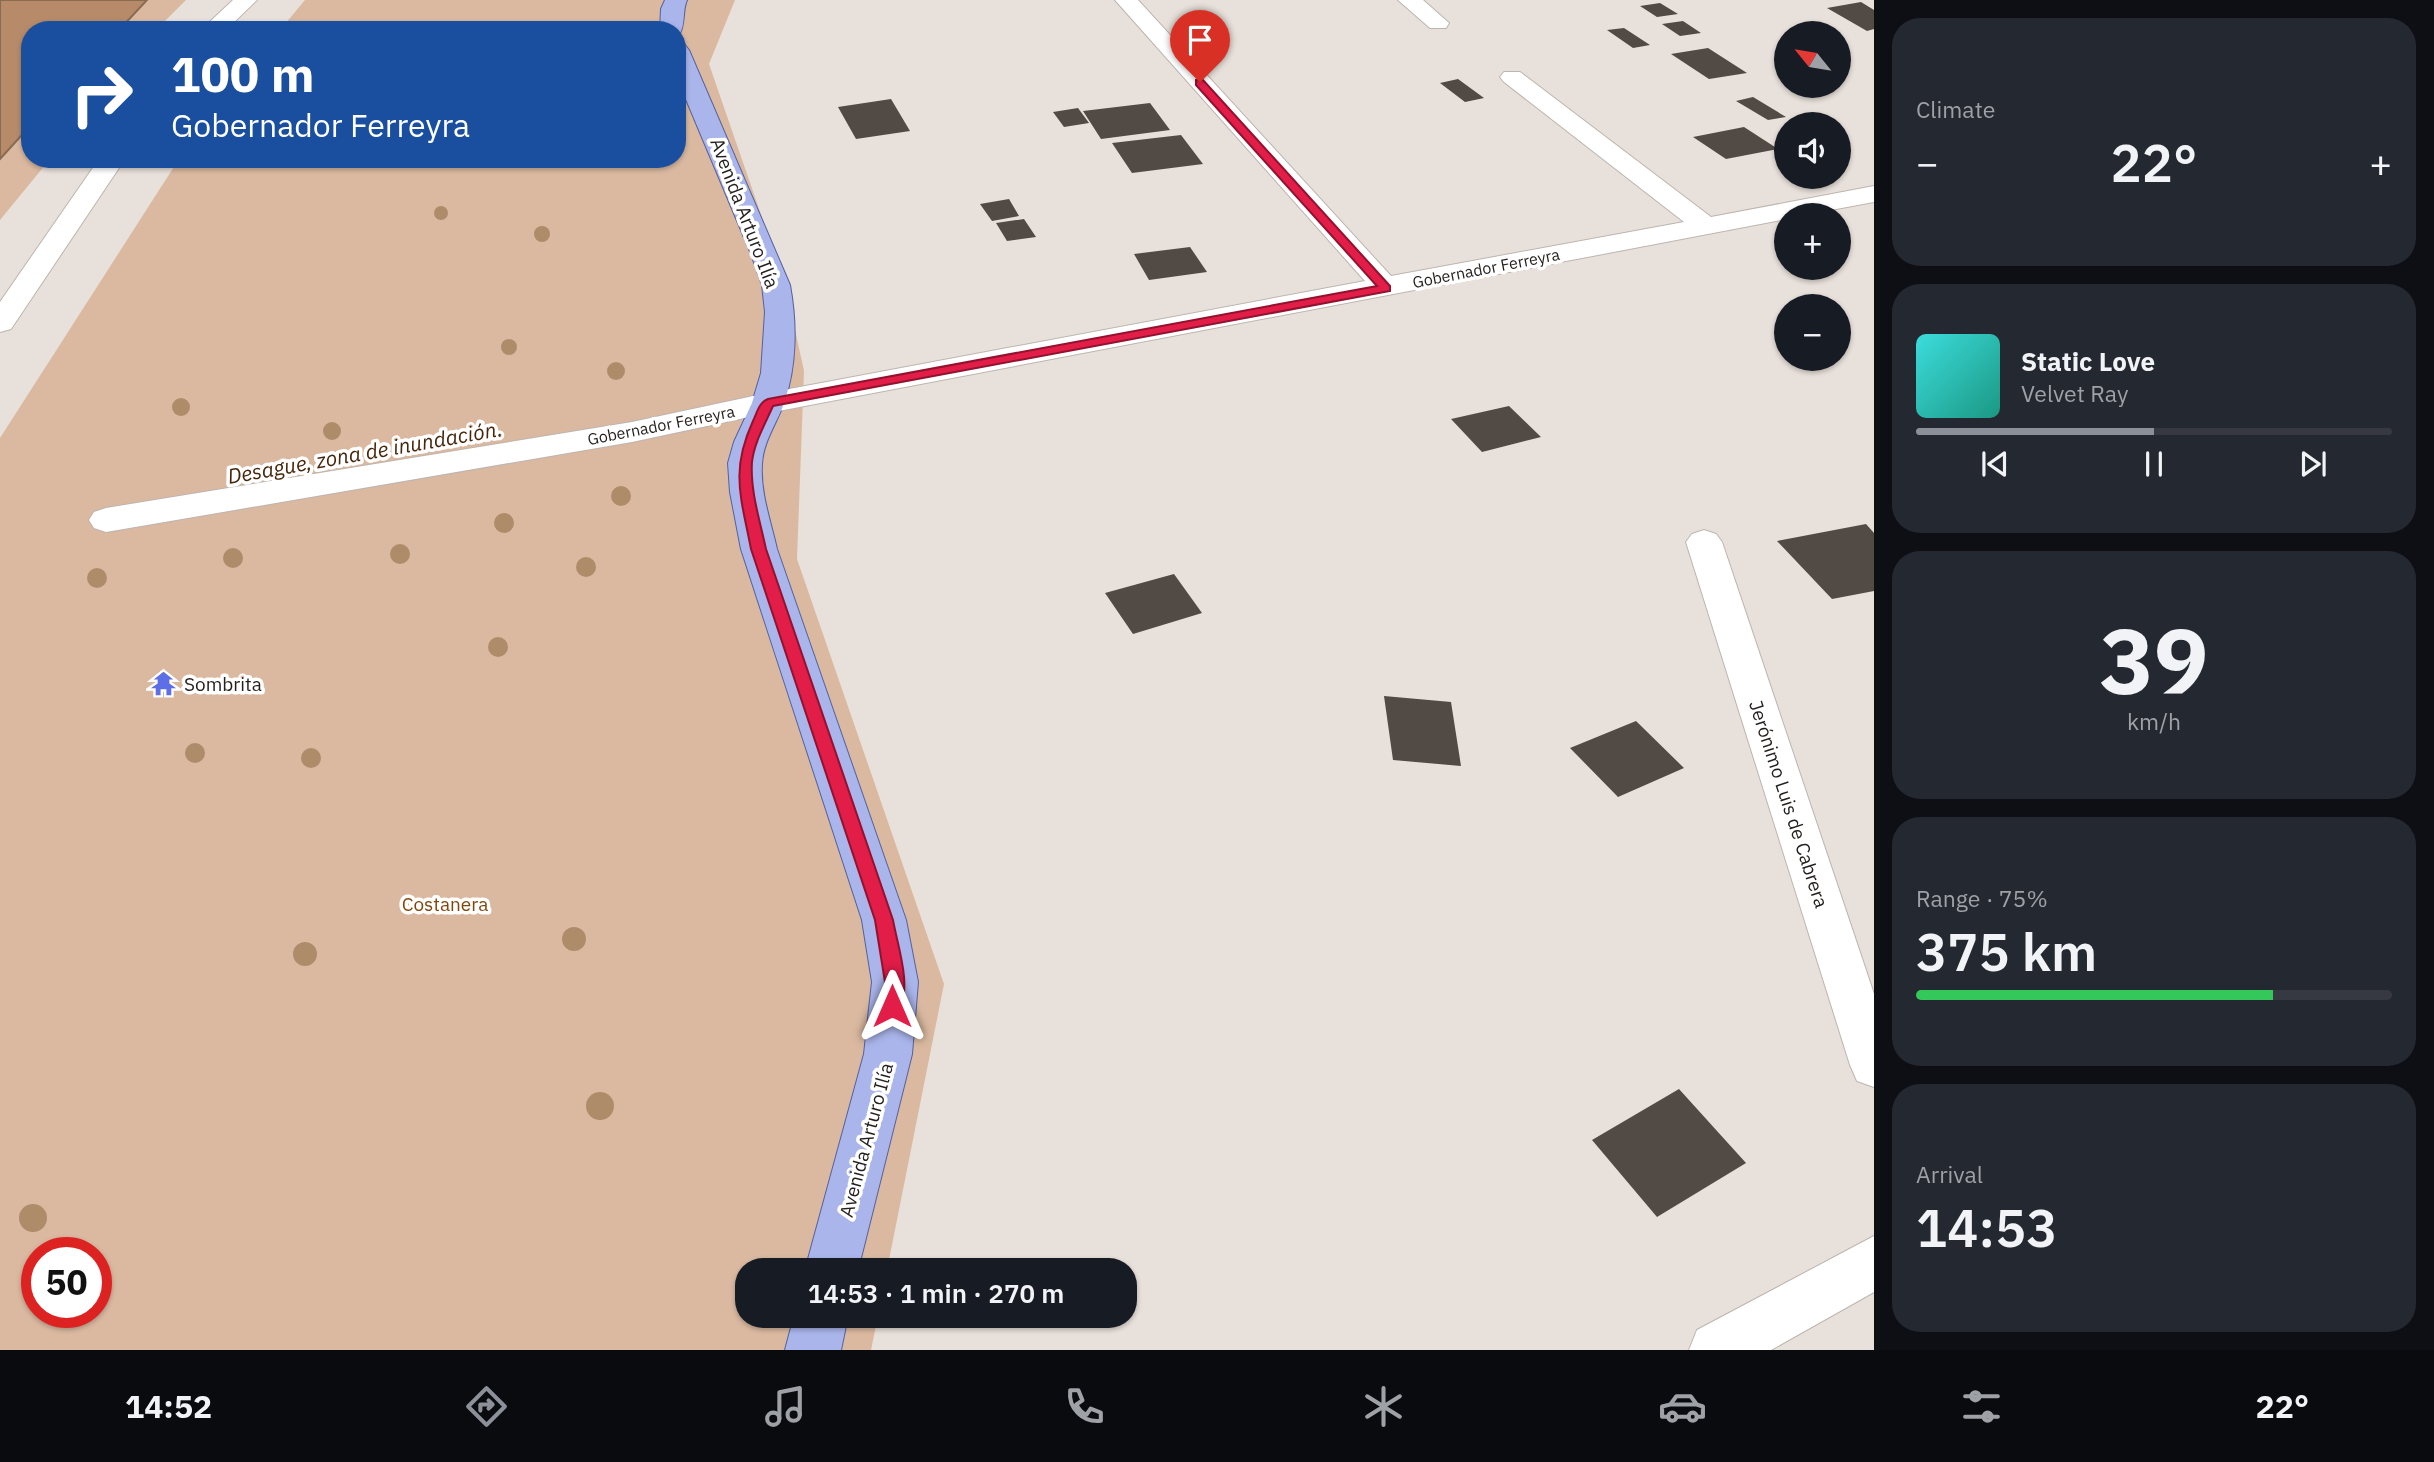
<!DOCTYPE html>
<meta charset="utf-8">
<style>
:root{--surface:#171b24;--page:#242831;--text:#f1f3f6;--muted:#9ea1a6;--line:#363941;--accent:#8c9099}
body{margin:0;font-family:"IBM Plex Sans",sans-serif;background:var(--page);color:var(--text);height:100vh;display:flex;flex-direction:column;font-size:26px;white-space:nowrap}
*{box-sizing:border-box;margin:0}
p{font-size:23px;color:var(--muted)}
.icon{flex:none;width:38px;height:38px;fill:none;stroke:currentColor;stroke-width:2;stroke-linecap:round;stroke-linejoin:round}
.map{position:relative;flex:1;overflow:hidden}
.panel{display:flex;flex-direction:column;gap:18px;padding:18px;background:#0d0f14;width:560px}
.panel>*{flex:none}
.hud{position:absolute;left:21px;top:21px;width:665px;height:147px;border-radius:28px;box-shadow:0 2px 5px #0004;background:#1a4fa0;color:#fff;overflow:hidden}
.needle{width:46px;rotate:300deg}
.tools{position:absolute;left:1774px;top:21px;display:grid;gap:14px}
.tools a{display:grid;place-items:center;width:77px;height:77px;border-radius:50%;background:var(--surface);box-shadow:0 2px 5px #0004;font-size:35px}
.speed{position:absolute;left:21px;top:1237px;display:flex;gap:14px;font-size:35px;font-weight:700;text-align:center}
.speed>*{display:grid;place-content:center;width:91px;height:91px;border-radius:50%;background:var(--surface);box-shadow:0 2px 5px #0004;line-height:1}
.speed .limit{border:10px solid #d22;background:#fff;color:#111}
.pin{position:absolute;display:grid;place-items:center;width:60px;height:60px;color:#fff;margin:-72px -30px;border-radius:50% 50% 50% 0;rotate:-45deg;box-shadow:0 0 7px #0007}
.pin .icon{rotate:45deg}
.me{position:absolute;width:77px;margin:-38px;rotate:0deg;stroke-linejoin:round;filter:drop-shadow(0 0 5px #0008)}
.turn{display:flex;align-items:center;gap:24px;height:147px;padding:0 35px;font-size:32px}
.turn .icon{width:91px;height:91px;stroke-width:2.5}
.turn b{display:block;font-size:49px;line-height:60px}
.big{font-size:52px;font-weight:600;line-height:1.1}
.panel .tile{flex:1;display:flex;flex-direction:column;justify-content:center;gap:10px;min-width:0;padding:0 24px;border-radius:28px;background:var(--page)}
.panel .dial{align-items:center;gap:0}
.dial b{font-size:91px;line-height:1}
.song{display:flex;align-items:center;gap:21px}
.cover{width:84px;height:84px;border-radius:10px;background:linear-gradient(135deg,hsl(180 70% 55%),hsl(170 70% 35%))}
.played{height:7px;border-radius:4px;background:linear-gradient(90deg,var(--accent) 50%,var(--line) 50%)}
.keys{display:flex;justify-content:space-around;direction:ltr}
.heat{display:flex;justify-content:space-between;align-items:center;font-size:38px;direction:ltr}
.charge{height:10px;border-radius:5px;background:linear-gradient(90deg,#34c759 75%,var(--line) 0)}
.trip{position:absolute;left:735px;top:1258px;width:402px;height:70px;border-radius:28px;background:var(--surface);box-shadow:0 2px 5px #0004;font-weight:600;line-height:70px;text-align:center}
.dock{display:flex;height:112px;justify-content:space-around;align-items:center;background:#090b0e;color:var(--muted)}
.dock .icon{width:49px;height:49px}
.dock .selected{color:var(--accent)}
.dock b{font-size:32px;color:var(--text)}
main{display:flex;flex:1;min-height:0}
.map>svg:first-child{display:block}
.green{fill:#dab9a0;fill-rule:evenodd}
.water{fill:#b78b69;stroke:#8a6b52;stroke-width:2}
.building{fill:#514a45}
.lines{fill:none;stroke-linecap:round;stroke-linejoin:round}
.minor-casing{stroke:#bdb5af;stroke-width:2}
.major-casing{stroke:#55619a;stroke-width:2}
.minor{fill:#fff;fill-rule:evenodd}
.major{fill:#aab5eb;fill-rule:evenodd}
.tree{fill:#af8c69}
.route{fill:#e11d48;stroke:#92132f;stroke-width:2}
.labels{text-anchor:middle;stroke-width:7;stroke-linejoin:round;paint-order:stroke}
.far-street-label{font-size:16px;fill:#221f1d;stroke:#fff}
.street-label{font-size:19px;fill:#221f1d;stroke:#fff}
.poi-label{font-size:19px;fill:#221f1d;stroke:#fff;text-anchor:start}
.park-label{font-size:19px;fill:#80470d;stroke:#fff}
.water-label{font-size:21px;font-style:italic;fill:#45260a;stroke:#fff}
</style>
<main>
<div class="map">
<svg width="1874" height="1350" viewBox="0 0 1874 1350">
<rect width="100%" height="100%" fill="#e8e0da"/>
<path class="green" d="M 147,0 L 186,0 L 156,30 L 119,30 Z
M 305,0 L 735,0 L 709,64 L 785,284 L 804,371 L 797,559 L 944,984 L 887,1270 L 747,1270 L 747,1316 L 878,1316 L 871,1350 L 0,1350 L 0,438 L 179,159 L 677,159 L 677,30 L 280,30 ZM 37,1253 L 96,1253 L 96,1312 L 37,1312 Z
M 30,126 L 30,159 L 50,159 L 0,220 L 0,159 Z"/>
<path class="water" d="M 0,0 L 147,0 L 119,30 L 30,30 L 30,126 L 0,159 Z"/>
<path class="building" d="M 1861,2 L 1874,10 L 1874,29 L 1867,31 L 1827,8 Z
M 1660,3 L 1678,14 L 1657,17 L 1640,6 Z
M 1683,21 L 1701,33 L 1680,36 L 1662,24 Z
M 1624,28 L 1650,45 L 1633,48 L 1607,30 Z
M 1708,48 L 1747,73 L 1709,79 L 1671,54 Z
M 1458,79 L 1484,98 L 1465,102 L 1440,83 Z
M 1753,97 L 1786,117 L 1768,120 L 1736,101 Z
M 891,99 L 910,131 L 856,139 L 838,107 Z
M 1150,103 L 1170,130 L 1101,139 L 1083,111 Z
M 1078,108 L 1089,123 L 1064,127 L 1053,112 Z
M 1744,127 L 1778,149 L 1726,159 L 1693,137 Z
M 1181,135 L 1203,164 L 1132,173 L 1112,143 Z
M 1009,199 L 1019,216 L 992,221 L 980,204 Z
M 1024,219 L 1036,237 L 1007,241 L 996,223 Z
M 1190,247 L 1207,272 L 1149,280 L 1134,254 Z
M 1509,406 L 1541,437 L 1482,452 L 1451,419 Z
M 1866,524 L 1874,533 L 1874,591 L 1832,599 L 1777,541 Z
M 1174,574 L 1202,613 L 1133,634 L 1105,593 Z
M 1384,696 L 1451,702 L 1461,766 L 1393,760 Z
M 1636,721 L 1684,768 L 1618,797 L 1570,748 Z
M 1679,1089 L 1746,1163 L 1657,1217 L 1592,1140 Z"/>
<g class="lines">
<defs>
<path id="minor" d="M 233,0 L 257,0 L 226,30 L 201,30 Z
M 1115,0 L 1138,0 L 1391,276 L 1684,222 L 1504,82 L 1500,77 L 1504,72 L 1520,72 L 1711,217 L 1874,186 L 1874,202 L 1804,215 L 1787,215 L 1787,219 L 768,413 L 632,442 L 106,532 L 94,528 L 89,520 L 94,512 L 106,508 L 632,422 L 768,393 L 1365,281 Z
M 1398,0 L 1423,0 L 1449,23 L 1446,28 L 1430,28 Z
M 99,159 L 125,159 L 11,329 L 0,332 L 0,302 Z
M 1704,530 L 1716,534 L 1722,542 L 1874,994 L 1874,1087 L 1857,1081 L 1850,1065 L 1686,542 L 1692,534 Z
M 1874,1236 L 1874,1292 L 1771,1350 L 1689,1350 L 1697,1330 Z"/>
<path id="major" d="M 665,0 L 687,0 C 682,11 686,25 679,35 L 677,30 L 660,30 L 661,9 Z
M 677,43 L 685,45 L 689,50 L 790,285 C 797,323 797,366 784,403 C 777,423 763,442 762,464 C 760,492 771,522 777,549 L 906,920 L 918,982 L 912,1054 L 858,1270 L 805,1270 L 864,1054 L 872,982 L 862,920 L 741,549 L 730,492 L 728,463 L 734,442 L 752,403 L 761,373 L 765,312 L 762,285 L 751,254 L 677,78 Z
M 794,1316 L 848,1316 L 841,1350 L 785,1350 Z"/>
</defs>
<use href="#minor" class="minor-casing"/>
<use href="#major" class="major-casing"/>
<use href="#minor" class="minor"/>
<use href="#major" class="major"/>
</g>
<g class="tree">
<circle cx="441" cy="213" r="7"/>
<circle cx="542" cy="234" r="8"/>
<circle cx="509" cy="347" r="8"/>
<circle cx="616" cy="371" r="9"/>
<circle cx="181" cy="407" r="9"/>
<circle cx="332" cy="431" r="9"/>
<circle cx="621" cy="496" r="10"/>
<circle cx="504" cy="523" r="10"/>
<circle cx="400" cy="554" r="10"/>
<circle cx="233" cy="558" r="10"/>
<circle cx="586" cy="567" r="10"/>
<circle cx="97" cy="578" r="10"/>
<circle cx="498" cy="647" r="10"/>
<circle cx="195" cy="753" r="10"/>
<circle cx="311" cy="758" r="10"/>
<circle cx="574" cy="939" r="12"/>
<circle cx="305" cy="954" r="12"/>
<circle cx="600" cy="1106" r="14"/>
<circle cx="33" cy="1218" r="14"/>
</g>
<path class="route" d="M 1196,80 L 1203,80 L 1390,286 L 1390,291 L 773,406 C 765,424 754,443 752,462 C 750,490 760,521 766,549 L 893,920 C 898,948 912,985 899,1012 L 892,1015 L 886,1012 L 883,1006 L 885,982 L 875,920 L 751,549 C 741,497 730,471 753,421 C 757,413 759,402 768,399 L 1377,286 L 1196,85 Z"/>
<defs>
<symbol id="temple-bare" viewBox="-9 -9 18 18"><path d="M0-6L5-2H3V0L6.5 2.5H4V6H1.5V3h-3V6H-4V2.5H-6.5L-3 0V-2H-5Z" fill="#5d6ee6" stroke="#fff" stroke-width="2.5" paint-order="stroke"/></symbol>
</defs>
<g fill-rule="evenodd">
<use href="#temple-bare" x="146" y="666" width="35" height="35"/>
</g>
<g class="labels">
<g class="far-street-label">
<text transform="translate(1486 268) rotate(-11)" y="6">Gobernador Ferreyra</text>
<text transform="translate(661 425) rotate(-11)" y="6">Gobernador Ferreyra</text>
</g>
<g class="street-label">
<text transform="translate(745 213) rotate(69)" y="7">Avenida Arturo Ilía</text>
<text transform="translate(1789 804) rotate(72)" y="7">Jerónimo Luis de Cabrera</text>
<text transform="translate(866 1140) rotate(-75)" y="7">Avenida Arturo Ilía</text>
</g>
<g class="poi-label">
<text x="184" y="691">Sombrita</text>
</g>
<g class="park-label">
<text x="445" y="911">Costanera</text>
</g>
<g class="water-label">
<text transform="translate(365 453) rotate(-10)" y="7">Desague, zona de inundación.</text>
</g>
</g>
</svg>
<div class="tools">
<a><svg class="needle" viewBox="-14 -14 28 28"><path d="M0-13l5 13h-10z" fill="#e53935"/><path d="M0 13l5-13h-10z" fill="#9ea1a6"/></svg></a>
<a><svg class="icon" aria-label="sound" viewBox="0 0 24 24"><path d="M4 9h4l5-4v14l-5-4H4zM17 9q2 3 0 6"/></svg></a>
<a>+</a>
<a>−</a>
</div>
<div class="speed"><div class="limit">50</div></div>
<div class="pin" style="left:1200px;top:82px;background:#d93025"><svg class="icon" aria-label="arrive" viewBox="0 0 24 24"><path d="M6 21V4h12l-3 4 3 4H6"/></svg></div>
<svg class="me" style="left:892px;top:1006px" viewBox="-20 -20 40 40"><path d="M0-17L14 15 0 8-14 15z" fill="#e11d48" stroke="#fff" stroke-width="4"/></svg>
<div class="trip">14:53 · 1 min · 270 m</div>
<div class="hud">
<div class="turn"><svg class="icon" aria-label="right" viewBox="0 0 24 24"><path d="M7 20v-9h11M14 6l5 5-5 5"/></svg><div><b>100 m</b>Gobernador Ferreyra</div></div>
</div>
</div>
<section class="panel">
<div class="tile"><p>Climate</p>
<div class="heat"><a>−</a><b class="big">22°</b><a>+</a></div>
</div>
<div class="tile">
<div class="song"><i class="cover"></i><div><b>Static Love</b><p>Velvet Ray</p></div></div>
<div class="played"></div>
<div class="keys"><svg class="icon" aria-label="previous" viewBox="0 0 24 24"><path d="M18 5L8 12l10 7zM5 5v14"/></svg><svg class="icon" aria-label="pause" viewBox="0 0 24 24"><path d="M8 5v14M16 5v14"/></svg><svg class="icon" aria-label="next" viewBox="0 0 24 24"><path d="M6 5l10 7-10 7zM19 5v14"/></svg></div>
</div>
<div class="tile dial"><b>39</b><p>km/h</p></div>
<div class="tile"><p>Range · 75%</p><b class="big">375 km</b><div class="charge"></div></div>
<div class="tile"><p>Arrival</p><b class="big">14:53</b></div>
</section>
</main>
<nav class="dock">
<b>14:52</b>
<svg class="icon selected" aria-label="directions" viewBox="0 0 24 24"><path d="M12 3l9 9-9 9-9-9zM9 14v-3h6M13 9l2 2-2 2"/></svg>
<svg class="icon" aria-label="music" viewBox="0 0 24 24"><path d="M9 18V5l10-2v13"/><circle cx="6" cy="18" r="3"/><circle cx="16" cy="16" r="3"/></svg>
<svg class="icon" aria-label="phone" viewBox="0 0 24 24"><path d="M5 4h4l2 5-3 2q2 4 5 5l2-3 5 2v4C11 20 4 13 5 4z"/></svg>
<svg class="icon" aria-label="climate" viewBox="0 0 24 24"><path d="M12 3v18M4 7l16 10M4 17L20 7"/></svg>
<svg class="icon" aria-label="car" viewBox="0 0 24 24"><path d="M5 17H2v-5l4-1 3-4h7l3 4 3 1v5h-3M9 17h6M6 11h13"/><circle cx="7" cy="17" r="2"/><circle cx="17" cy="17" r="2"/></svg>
<svg class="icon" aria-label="filters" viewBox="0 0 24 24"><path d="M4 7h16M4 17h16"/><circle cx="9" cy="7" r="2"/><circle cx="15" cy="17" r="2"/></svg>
<b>22°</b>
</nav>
